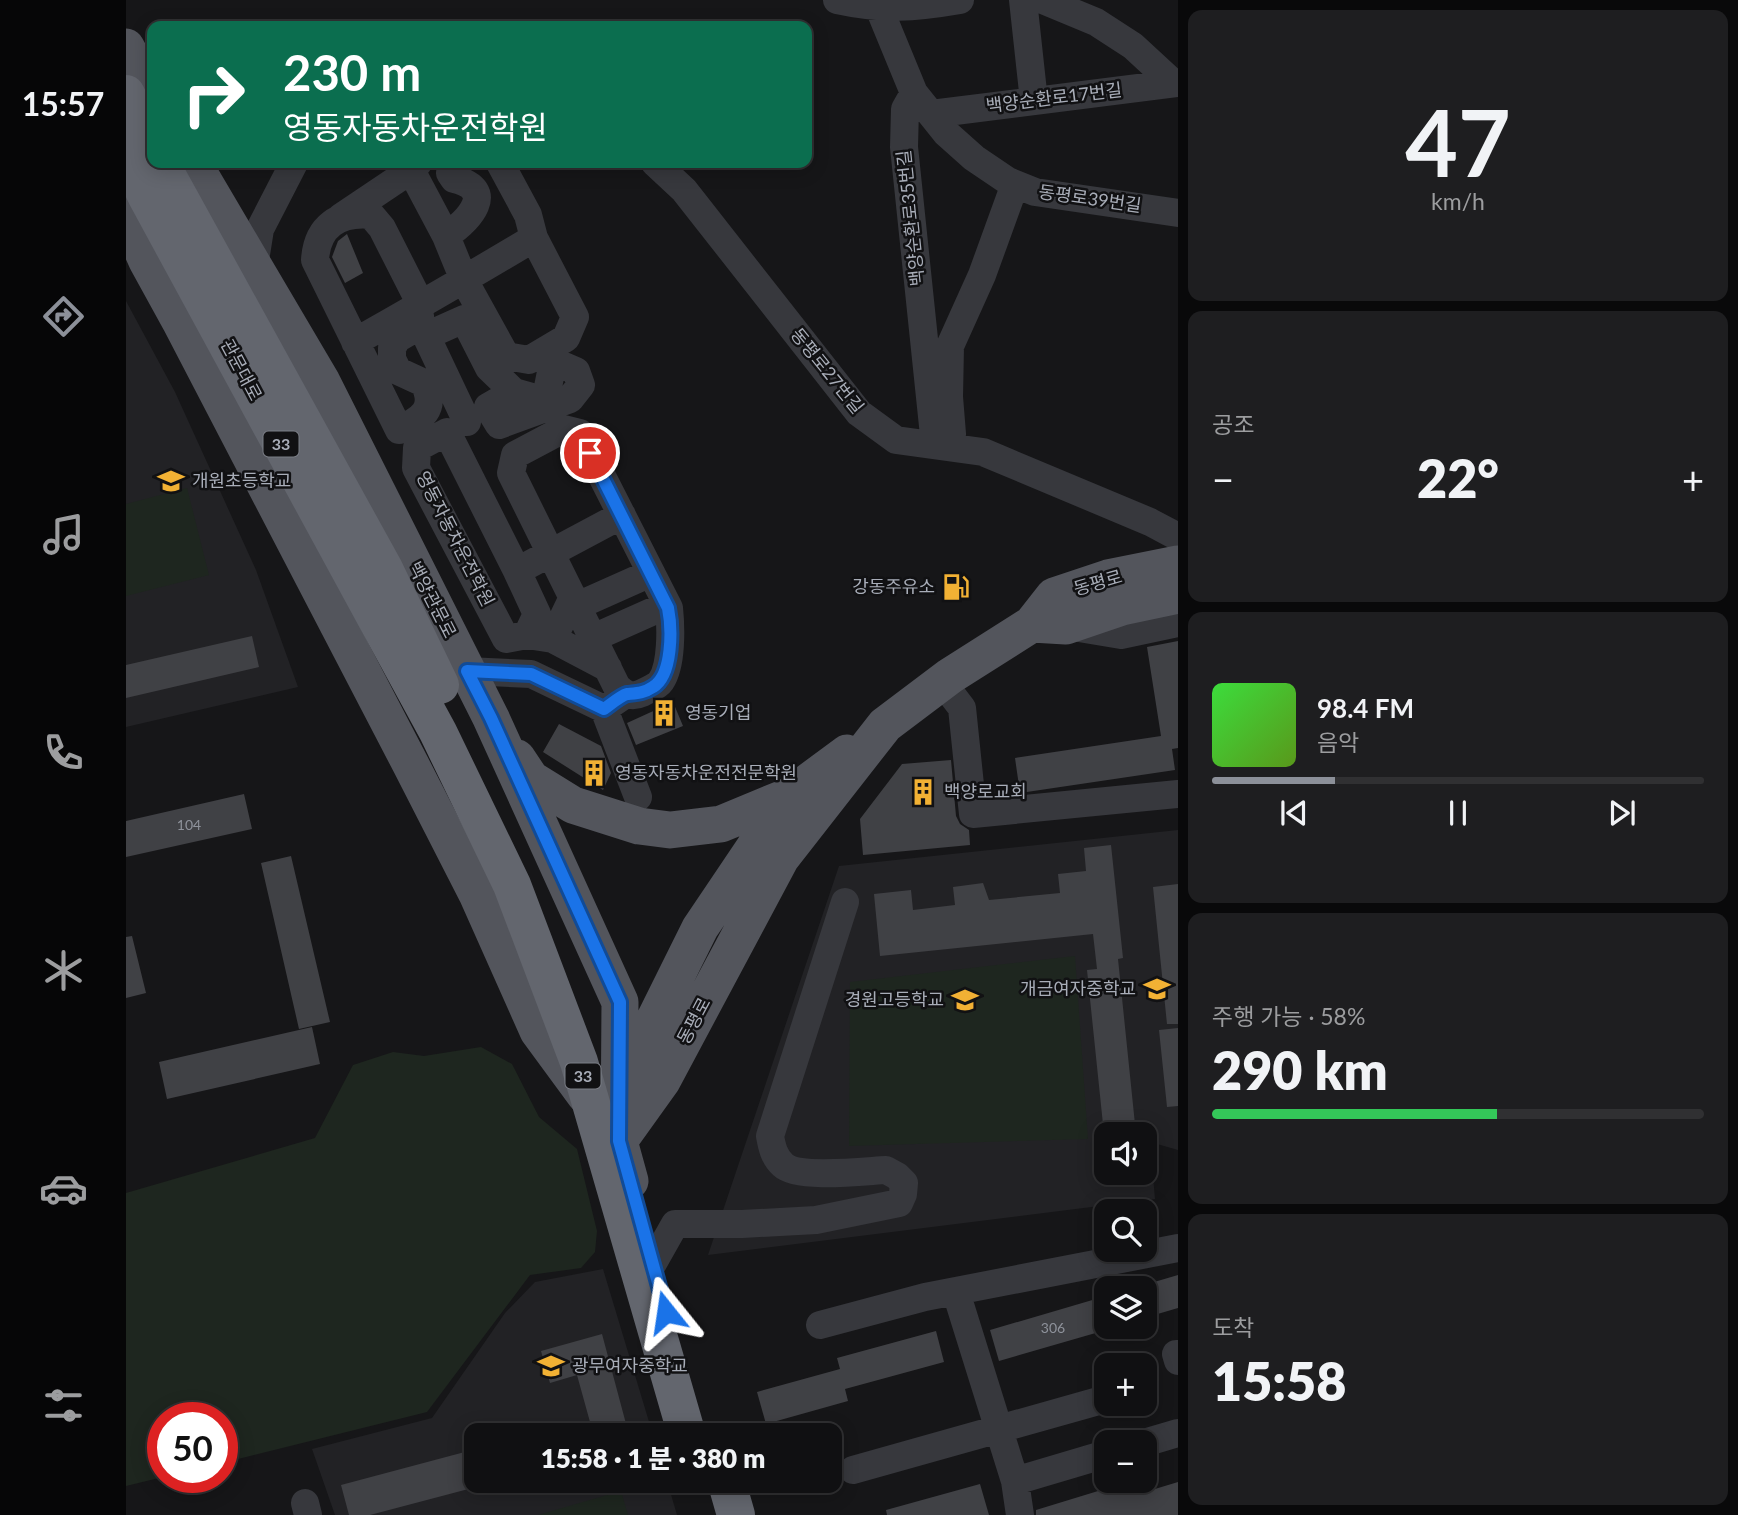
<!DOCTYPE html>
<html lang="ko">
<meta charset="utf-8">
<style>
:root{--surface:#101012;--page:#1e1e20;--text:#f1f3f6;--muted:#9c9d9f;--line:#303032;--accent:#8c9099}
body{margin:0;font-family:Lato,"Noto Sans KR",sans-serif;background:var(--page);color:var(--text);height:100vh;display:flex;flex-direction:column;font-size:26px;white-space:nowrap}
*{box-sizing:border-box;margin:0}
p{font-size:23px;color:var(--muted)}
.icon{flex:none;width:38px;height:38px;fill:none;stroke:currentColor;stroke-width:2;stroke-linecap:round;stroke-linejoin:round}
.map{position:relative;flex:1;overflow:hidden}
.side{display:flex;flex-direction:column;gap:10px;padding:10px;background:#09090a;width:560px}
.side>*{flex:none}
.top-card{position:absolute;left:21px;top:21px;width:665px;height:147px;border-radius:14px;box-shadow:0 4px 18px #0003,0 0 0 2px var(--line);background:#0b6e4f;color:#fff;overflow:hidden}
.fabs{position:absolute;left:968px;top:1122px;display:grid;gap:14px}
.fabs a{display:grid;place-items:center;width:63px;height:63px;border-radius:14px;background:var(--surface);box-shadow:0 4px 18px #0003,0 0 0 2px var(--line);font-size:35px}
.speed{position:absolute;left:21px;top:1402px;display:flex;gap:14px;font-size:35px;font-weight:700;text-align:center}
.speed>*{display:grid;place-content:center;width:91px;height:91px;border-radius:50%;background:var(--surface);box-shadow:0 4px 18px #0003,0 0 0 2px var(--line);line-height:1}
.speed .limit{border:10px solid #d22;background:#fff;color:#111}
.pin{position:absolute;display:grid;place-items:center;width:60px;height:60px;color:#fff;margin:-30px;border:4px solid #fff;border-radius:50%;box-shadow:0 2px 7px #0007}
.me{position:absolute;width:77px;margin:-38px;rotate:345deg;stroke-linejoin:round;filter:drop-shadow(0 0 5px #0008)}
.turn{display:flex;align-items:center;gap:24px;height:147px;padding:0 21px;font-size:32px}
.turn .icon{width:91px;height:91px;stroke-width:2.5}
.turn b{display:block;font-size:49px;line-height:60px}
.big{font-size:52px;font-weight:800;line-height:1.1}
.side .card{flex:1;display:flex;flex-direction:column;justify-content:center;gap:10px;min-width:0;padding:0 24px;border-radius:14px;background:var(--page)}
.side .dial{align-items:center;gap:0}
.dial b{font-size:91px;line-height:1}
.song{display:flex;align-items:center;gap:21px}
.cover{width:84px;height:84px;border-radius:10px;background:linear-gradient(135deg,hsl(120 70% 55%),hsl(90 70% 35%))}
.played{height:7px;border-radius:4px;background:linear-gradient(90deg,var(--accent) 25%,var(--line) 25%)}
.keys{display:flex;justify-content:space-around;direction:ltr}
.heat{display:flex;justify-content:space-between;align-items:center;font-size:38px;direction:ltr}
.charge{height:10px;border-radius:5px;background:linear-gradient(90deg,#34c759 58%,var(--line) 0)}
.trip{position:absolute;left:338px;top:1423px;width:378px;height:70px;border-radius:14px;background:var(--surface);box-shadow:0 4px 18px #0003,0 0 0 2px var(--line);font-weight:800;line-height:70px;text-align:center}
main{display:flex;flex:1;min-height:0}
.tab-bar{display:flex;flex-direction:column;width:126px;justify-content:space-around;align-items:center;background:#060607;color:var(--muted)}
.tab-bar .icon{width:49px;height:49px}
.tab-bar .active{color:var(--accent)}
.tab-bar b{font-size:32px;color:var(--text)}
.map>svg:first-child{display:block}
.built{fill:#222225;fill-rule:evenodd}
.green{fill:#1e261f}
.building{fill:#404145}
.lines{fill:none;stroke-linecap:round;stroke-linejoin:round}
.minor{stroke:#37383d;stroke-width:28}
.major{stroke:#53555c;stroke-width:37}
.highway{stroke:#63666e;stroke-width:38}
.route-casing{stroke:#114b97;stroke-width:18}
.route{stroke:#1a73e8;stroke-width:12}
.labels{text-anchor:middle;stroke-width:5;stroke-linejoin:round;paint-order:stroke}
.number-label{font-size:14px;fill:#8e929b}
.shield{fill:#111113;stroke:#7b7e86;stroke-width:2}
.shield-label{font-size:16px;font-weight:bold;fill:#a8adb8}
.street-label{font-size:18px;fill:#a8adb8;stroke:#111113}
.poi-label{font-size:18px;fill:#a8adb8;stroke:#111113;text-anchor:start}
</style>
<main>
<nav class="tab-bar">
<b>15:57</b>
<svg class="icon active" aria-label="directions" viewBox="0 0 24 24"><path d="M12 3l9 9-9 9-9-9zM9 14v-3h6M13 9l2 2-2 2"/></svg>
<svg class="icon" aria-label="music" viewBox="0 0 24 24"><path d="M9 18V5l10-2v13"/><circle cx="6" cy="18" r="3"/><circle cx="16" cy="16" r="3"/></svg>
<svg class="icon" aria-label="phone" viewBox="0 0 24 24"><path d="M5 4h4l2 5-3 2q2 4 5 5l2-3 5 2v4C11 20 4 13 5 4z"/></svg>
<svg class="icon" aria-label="climate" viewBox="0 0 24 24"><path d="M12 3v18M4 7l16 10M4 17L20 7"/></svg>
<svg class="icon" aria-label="car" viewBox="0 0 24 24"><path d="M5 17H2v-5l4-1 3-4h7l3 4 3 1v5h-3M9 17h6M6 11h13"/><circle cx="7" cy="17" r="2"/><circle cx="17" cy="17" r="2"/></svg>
<svg class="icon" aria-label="filters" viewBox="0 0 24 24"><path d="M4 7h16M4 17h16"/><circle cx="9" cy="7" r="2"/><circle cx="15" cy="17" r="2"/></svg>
</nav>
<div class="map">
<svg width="1052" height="1515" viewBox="0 0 1052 1515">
<rect width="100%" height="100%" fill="#161618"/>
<path class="built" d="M 0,301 L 49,392 L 130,570 L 172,687 L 0,727 Z
M 1052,830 L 1052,1150 L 1024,1142 L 1029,1199 L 582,1255 L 713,866 ZM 980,1134 L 1018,1134 L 1018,1172 L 980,1172 Z
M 477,1269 L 527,1435 L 350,1435 L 350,1480 L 541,1481 L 551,1515 L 209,1515 L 186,1449 L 306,1418 L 379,1313 L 409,1282 Z"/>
<path class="green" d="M 61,488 L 83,575 L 0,596 L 0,504 Z
M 949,956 L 962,1139 L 723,1146 L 724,982 Z
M 355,1047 L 386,1064 L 413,1117 L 451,1149 L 471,1231 L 469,1252 L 455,1268 L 404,1275 L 301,1412 L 96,1463 L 96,1418 L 37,1418 L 37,1477 L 0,1486 L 0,1193 L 189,1138 L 227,1065 L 267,1052 L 298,1056 Z
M 495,1491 L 502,1515 L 412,1515 Z"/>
<path class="building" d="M 221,234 L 237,273 L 219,283 L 206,257 L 212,241 Z
M 126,636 L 133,667 L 0,698 L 0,665 Z
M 1052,641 L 1052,748 L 1046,749 L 1049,770 L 894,793 L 889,758 L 1035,736 L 1021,647 Z
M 547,702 L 557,726 L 510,745 L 501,723 Z
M 433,724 L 475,746 L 485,773 L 477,790 L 417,752 Z
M 825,760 L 830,816 L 834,824 L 843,830 L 844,845 L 737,855 L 734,819 L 776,764 Z
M 118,794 L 126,829 L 0,857 L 0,821 Z
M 985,845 L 997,958 L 992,959 L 1010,1134 L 978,1134 L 961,970 L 971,969 L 967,934 L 754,956 L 748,894 L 785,890 L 787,910 L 829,905 L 827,887 L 857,883 L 863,900 L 934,893 L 932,874 L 960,871 L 958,848 Z
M 165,856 L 204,1022 L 173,1029 L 135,863 Z
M 1052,884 L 1052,1024 L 1041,1024 L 1027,887 Z
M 6,936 L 20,993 L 0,998 L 0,937 Z
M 186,1027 L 194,1064 L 41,1099 L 33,1062 Z
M 1052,1028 L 1052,1106 L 1041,1107 L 1033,1030 Z
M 1052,1275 L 1052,1308 L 1018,1318 L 1018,1285 Z
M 980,1296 L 980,1330 L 873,1361 L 864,1330 Z
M 810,1331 L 818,1362 L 719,1389 L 722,1401 L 640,1424 L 631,1392 L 714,1369 L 711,1358 Z
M 476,1334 L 503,1435 L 435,1435 L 434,1430 L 464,1422 L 451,1375 L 424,1383 L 415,1351 Z
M 350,1449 L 350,1487 L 244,1515 L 223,1515 L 215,1485 Z
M 1008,1480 L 1016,1480 L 1019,1492 L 1052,1482 L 1052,1515 L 910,1515 L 910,1510 Z
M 854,1484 L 863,1515 L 761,1515 L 760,1510 Z"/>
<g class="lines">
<path class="minor" d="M 711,0 C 757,10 788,8 834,0
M 753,0 L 753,8 L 788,93 L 820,133 L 848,158 L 882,181 L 909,192 L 1052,213
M 897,0 L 908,101
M 917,0 L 970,22 L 1007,46 L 1047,83
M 788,93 L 779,109 L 778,147 L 809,445 L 826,434 L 823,397 L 824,346 L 856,275 L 889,184
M 805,114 L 1052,83
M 292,163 L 285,170 L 320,236 C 343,220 372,190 328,179 L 324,173 L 326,163
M 374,163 L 402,215 L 408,238
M 529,163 L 558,190 L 733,413 L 770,440 L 857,452 L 1024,522 L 1052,537
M 215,217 L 285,170
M 128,267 L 134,229 L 168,163
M 295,325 L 292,299 L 256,228 L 245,215 C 213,212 191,226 189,260 L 273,430 C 296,419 311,409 298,383 L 272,371 L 266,359 L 266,348 L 271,339 L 295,325 L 341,422
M 300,336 L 338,319 L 363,368 L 388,392 L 362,407 L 373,425 L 444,399 L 455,385 L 450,371 L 436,365 L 425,372 L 421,392 L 413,399 L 388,392
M 229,342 C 289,308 348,274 408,238 L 449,317 L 440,338 L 403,360 L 380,356 L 338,280 L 320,236
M 438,429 L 454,433 L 543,608 C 545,627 546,665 535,681 C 531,687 523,689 516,693 C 505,698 499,694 491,687 L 385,473 L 389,455 Z
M 391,571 L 321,432 L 291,448 L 290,468 L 380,639 L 401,635 L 411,614 L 391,571 L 496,515
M 451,606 L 525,573
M 941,626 L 995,635 L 1052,623
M 401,635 L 427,639 L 447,597
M 467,638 L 541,605
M 427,639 L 482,668
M 341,671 L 405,674 L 478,709 L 500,694
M 816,682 L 836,708 L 847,814 L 1052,794
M 478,709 L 512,797
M 527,1263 L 549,1224 L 616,1224 L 690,1220 L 773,1203 L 777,1194 L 778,1183 L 771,1176 L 760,1170 C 739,1171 672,1179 657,1165 C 648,1157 646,1147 644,1136 L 719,902
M 830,1292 L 889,1481 L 894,1515
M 694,1325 L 799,1297 L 1052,1248
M 1050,1354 L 1052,1361
M 1018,1443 L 1052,1433
M 727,1470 L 976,1400
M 889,1481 L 980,1454
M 179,1503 L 182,1515"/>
<path class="major" d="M 0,47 L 26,93
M 67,163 L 196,382 L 365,718 L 494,1002 L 493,1141 L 504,1181
M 0,215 L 21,261 L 54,321 L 285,765 L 351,894 L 412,1031 L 459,1095
M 906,624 L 940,626 L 996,607 L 1052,595
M 391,758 L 405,779 L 447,805 L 513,826 L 544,830 L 595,824 L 663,796 L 721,753
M 502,1085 L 506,1065 L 574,928 L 663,796
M 493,1141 L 536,1081 L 655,858 L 759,725 L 824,676 L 906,624 L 928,596 L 982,578 L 1052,564"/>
<path class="highway" d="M 0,94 L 26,147
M 0,154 L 21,197 L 312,732 L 386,885 L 453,1062 L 561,1435
M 34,163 L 258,569 L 314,685
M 600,1480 L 610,1515"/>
</g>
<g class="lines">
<defs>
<path id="route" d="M 464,453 L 542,608 C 546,628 547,675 527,687 C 518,693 511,693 501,694 C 494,696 484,705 478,709 L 405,674 L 341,671 L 365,718 L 494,1002 L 493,1141 L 540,1312"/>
</defs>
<use href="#route" class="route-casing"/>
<use href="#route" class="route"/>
</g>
<defs>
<symbol id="school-bare" viewBox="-9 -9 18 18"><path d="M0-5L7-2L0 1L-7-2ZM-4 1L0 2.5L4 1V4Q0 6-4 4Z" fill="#f2b134" stroke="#111113" stroke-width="2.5" paint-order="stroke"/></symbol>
<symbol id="fuel-bare" viewBox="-9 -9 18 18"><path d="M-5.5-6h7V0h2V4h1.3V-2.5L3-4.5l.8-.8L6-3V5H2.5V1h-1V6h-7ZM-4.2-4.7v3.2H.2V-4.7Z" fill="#f2b134" stroke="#111113" stroke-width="2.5" paint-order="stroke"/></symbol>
<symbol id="building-bare" viewBox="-9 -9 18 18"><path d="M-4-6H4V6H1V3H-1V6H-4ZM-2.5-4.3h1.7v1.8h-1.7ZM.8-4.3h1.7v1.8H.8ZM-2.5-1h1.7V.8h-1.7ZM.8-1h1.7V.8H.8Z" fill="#f2b134" stroke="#111113" stroke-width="2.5" paint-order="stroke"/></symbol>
</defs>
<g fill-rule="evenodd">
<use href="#school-bare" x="26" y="462" width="38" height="38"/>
<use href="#fuel-bare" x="811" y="568" width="38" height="38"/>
<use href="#building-bare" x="519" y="694" width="38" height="38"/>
<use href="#building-bare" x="449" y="754" width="38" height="38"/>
<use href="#building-bare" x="778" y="773" width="38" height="38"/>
<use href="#school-bare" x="1012" y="970" width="38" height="38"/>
<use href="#school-bare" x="820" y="981" width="38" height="38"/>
<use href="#school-bare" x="406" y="1347" width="38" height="38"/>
</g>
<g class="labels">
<g class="number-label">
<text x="63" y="830">104</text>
<text x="927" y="1333">306</text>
</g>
<g class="shield">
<rect x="137.5" y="431.5" width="35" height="25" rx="5"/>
<rect x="439.5" y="1063.5" width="35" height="25" rx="5"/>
</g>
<g class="shield-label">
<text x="155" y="450">33</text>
<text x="457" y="1082">33</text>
</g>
<g class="street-label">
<text transform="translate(928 98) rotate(-7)" y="6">백양순환로17번길</text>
<text transform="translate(964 199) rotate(8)" y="6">동평로39번길</text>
<text transform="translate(785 218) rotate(-96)" y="6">백양순환로35번길</text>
<text transform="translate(115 370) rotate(62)" y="6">관문대로</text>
<text transform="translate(701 371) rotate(51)" y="6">동평로27번길</text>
<text transform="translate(329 539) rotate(63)" y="6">영동자동차운전학원</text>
<text transform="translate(972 583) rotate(-16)" y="6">동평로</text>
<text transform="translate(306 600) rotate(63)" y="6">백양관문로</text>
<text transform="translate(568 1021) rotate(-62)" y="6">동평로</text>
</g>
<g class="poi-label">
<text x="66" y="487">개원초등학교</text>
<text x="809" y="593" text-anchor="end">강동주유소</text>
<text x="559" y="719">영동기업</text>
<text x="489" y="779">영동자동차운전전문학원</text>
<text x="818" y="798">백양로교회</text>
<text x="1010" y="995" text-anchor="end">개금여자중학교</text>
<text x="818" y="1006" text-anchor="end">경원고등학교</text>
<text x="446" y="1372">광무여자중학교</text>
</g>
</g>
</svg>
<div class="fabs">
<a><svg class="icon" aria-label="sound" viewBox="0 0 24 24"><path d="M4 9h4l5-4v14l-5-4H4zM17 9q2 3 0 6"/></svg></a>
<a><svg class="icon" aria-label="search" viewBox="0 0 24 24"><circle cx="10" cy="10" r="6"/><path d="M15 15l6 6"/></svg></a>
<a><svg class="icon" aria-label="layers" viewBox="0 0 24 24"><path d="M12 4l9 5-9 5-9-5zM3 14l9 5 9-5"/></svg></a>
<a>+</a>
<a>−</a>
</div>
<div class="speed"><div class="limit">50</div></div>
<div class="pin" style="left:464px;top:453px;background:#d93025"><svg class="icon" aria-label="arrive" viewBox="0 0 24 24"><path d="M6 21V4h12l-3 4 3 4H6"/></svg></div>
<svg class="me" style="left:540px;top:1312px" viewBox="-20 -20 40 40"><path d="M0-17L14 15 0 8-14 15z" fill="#1a73e8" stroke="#fff" stroke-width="4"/></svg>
<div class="trip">15:58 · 1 분 · 380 m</div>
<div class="top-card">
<div class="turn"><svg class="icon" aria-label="right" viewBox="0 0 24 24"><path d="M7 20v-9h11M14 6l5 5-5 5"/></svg><div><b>230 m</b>영동자동차운전학원</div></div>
</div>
</div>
<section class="side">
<div class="card dial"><b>47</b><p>km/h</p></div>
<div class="card"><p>공조</p>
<div class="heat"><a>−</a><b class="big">22°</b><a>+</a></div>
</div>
<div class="card">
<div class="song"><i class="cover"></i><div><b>98.4 FM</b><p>음악</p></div></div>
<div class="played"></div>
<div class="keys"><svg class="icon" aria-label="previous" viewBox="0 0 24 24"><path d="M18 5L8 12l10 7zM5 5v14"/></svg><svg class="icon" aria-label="pause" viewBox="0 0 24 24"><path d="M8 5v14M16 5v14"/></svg><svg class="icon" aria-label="next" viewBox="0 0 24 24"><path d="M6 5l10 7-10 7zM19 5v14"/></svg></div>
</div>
<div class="card"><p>주행 가능 · 58%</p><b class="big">290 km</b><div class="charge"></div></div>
<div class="card"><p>도착</p><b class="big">15:58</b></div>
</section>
</main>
